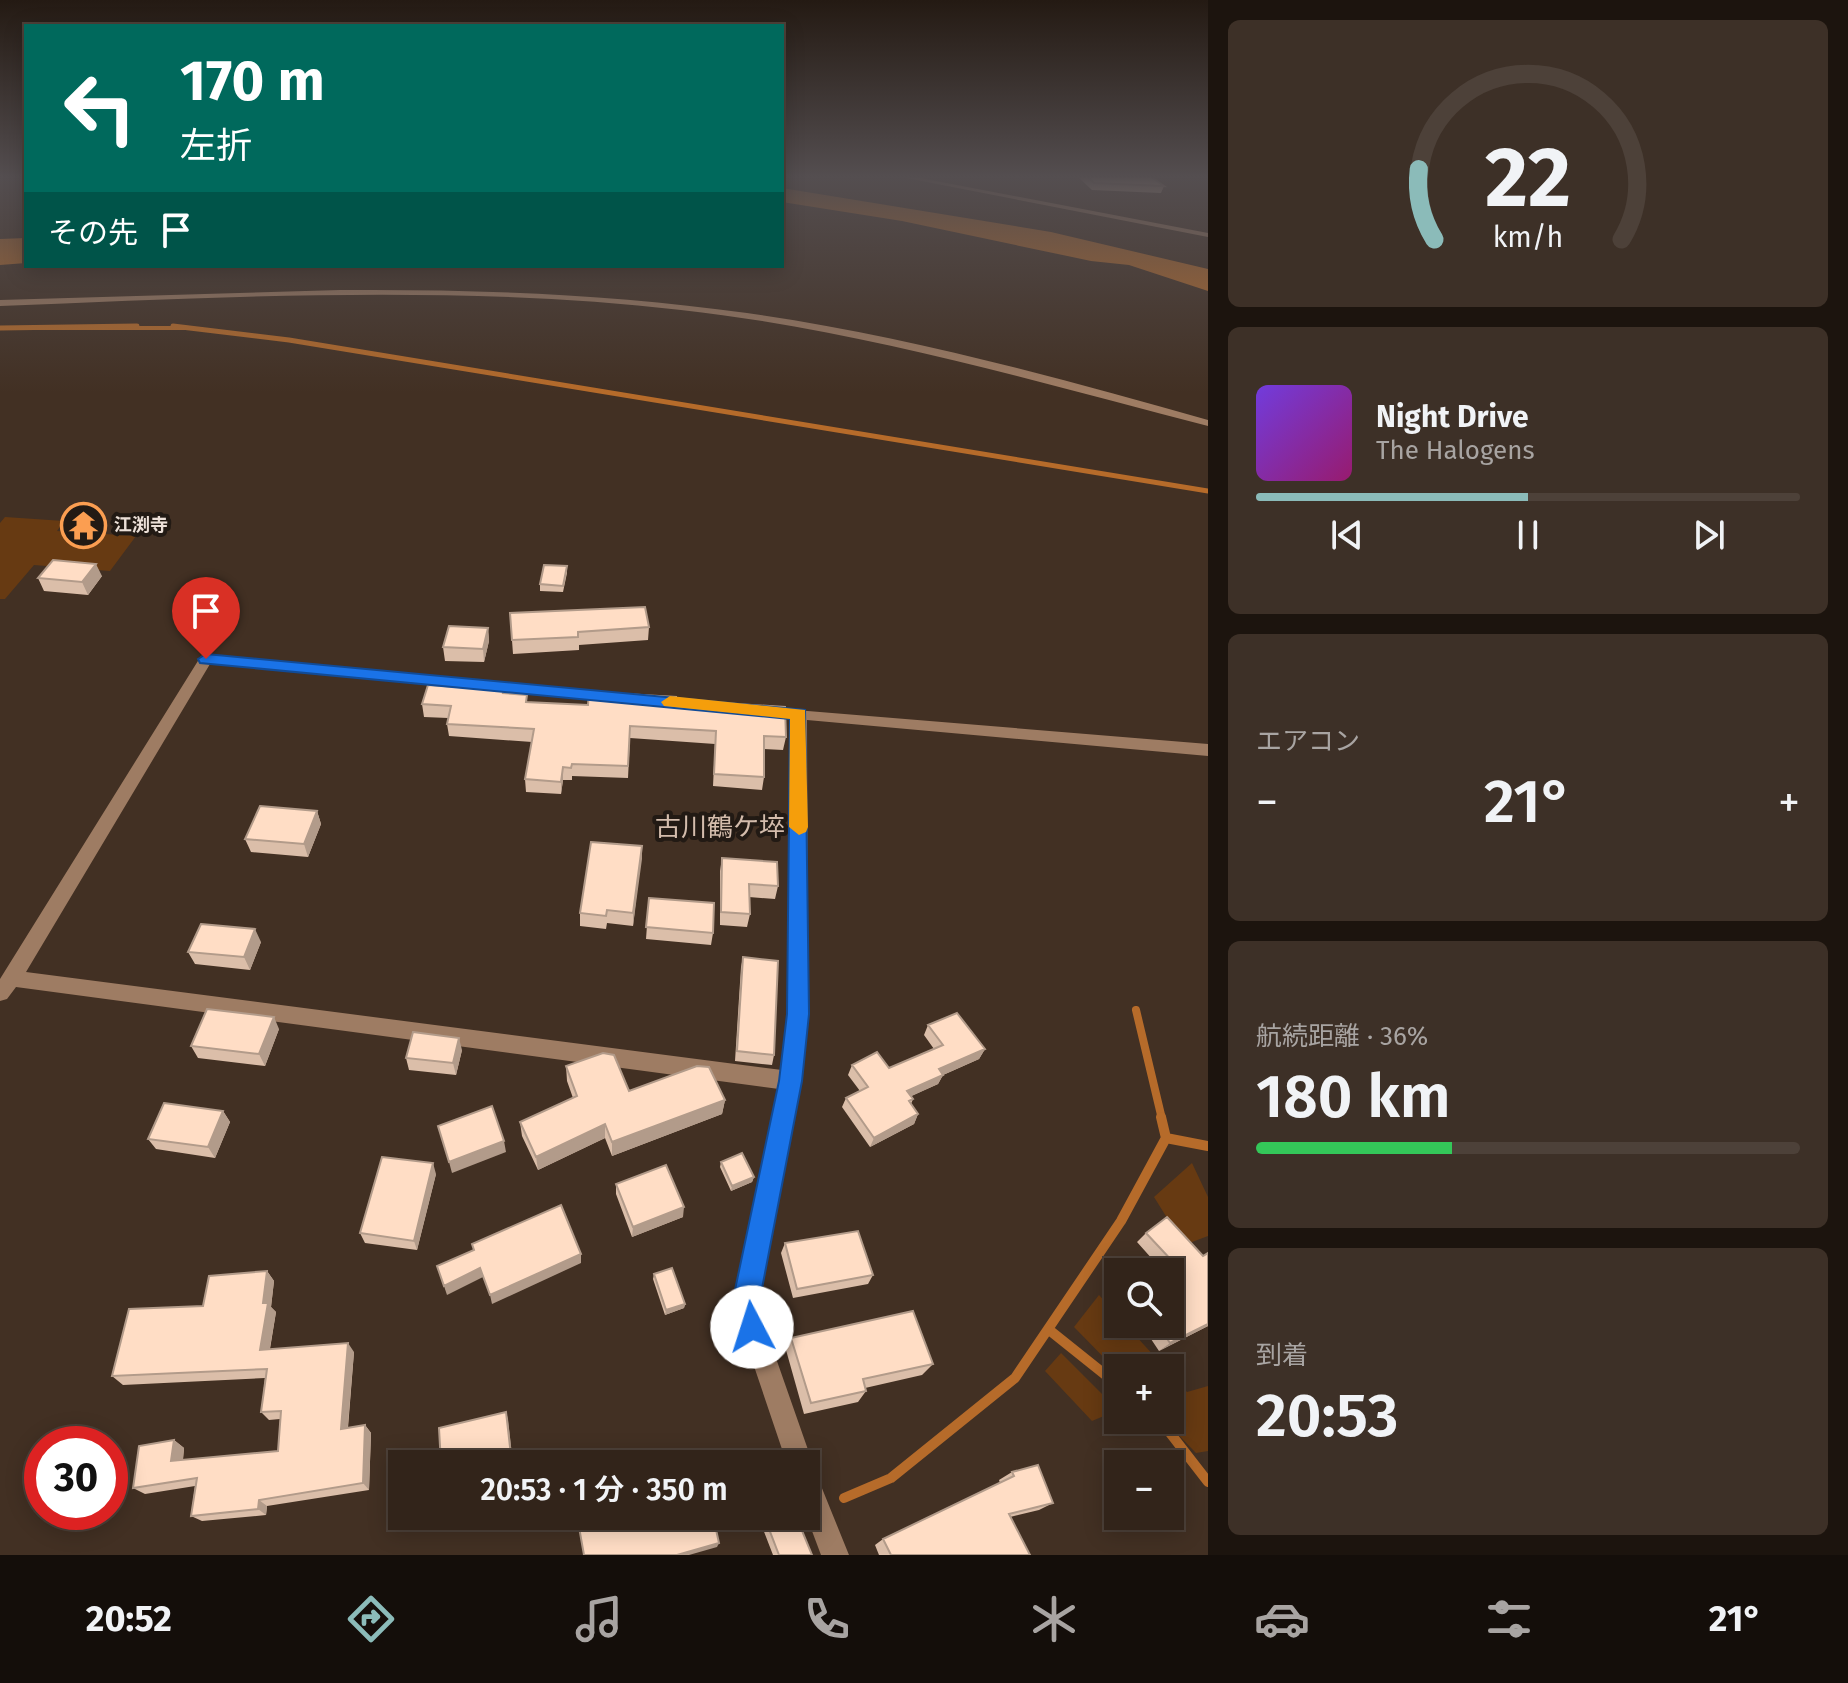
<!DOCTYPE html>
<html lang="ja">
<meta charset="utf-8">
<style>
:root{--surface:#32241a;--page:#3d3027;--text:#f1f3f6;--muted:#a8a4a2;--line:#4d4139;--accent:#8bbbb9}
body{margin:0;font-family:"Fira Sans","Noto Sans JP",sans-serif;background:var(--page);color:var(--text);height:100vh;display:flex;flex-direction:column;font-size:30px;white-space:nowrap}
*{box-sizing:border-box;margin:0}
p{font-size:26px;color:var(--muted)}
.icon{flex:none;width:44px;height:44px;fill:none;stroke:currentColor;stroke-width:2;stroke-linecap:round;stroke-linejoin:round}
.map{position:relative;flex:1;overflow:hidden}
.panel{display:flex;flex-direction:column;gap:20px;padding:20px;background:#1c140e;width:640px}
.panel>*{flex:none}
.top-card{position:absolute;left:24px;top:24px;width:760px;height:244px;border-radius:0px;box-shadow:0 4px 20px #0003,0 0 0 2px var(--line);background:#00695c;color:#fff;overflow:hidden}
.fabs{position:absolute;left:1104px;top:1258px;display:grid;gap:16px}
.fabs a{display:grid;place-items:center;width:80px;height:80px;border-radius:0px;background:var(--surface);box-shadow:0 4px 20px #0003,0 0 0 2px var(--line);font-size:40px}
.speed{position:absolute;left:24px;top:1426px;display:flex;gap:16px;font-size:40px;font-weight:700;text-align:center}
.speed>*{display:grid;place-content:center;width:104px;height:104px;border-radius:50%;background:var(--surface);box-shadow:0 4px 20px #0003,0 0 0 2px var(--line);line-height:1}
.speed .limit{border:12px solid #d22;background:#fff;color:#111}
.pin{position:absolute;display:grid;place-items:center;width:68px;height:68px;color:#fff;margin:-82px -34px;border-radius:50% 50% 50% 0;rotate:-45deg;box-shadow:0 0 8px #0007}
.pin .icon{rotate:45deg}
.me{position:absolute;width:88px;margin:-44px;rotate:355deg;stroke-linejoin:round;filter:drop-shadow(0 0 6px #0008)}
.turn{display:flex;align-items:center;gap:28px;height:168px;padding:0 24px;font-size:36px}
.turn .icon{width:104px;height:104px;stroke-width:2.5}
.turn b{display:block;font-size:56px;line-height:68px}
.then{display:flex;align-items:center;height:76px;padding:0 24px;background:#0003;gap:16px;font-size:30px}
.big{font-size:60px;font-weight:600;line-height:1.1}
.panel .card{flex:1;display:flex;flex-direction:column;justify-content:center;gap:12px;min-width:0;padding:0 28px;border-radius:12px;background:var(--page)}
.panel .dial{align-items:center;gap:0}
.dial svg{height:208px;overflow:visible;fill:none;stroke:var(--line);stroke-width:7;stroke-linecap:round;text-anchor:middle}
.dial text{fill:var(--text);stroke:none}
.song{display:flex;align-items:center;gap:24px}
.cover{width:96px;height:96px;border-radius:12px;background:linear-gradient(135deg,hsl(260 70% 55%),hsl(320 70% 35%))}
.played{height:8px;border-radius:4px;background:linear-gradient(90deg,var(--accent) 50%,var(--line) 50%)}
.keys{display:flex;justify-content:space-around;direction:ltr}
.heat{display:flex;justify-content:space-between;align-items:center;font-size:44px;direction:ltr}
.charge{height:12px;border-radius:6px;background:linear-gradient(90deg,#34c759 36%,var(--line) 0)}
.trip{position:absolute;left:388px;top:1450px;width:432px;height:80px;border-radius:0px;background:var(--surface);box-shadow:0 4px 20px #0003,0 0 0 2px var(--line);font-weight:600;line-height:80px;text-align:center}
.dock{display:flex;height:128px;justify-content:space-around;align-items:center;background:#140e0a;color:var(--muted)}
.dock .icon{width:56px;height:56px}
.dock .current{color:var(--accent)}
.dock b{font-size:36px;color:var(--text)}
main{display:flex;flex:1;min-height:0}
.map>svg:first-child{display:block}
.green{fill:#673a12}
.water{fill:#b66b2a}
.lines{fill:none;stroke-linecap:round;stroke-linejoin:round}
.stream-far3{stroke:#b66b2a;stroke-width:4}
.stream-far2{stroke:#b66b2a;stroke-width:5}
.stream-far1{stroke:#b66b2a;stroke-width:8}
.stream{stroke:#b66b2a;stroke-width:10}
.minor{fill:#9e7c63;fill-rule:evenodd}
.wall{fill:#dbbea9}
.shaded-wall{fill:#b29b8a}
.building{fill:#ffddc5;stroke:#b29b8a;stroke-width:2}
.route{fill:#1a73e8;stroke:#114b97;stroke-width:2}
.slow{fill:#f59e0b}
.labels{text-anchor:middle;stroke-width:8;stroke-linejoin:round;paint-order:stroke}
.far-poi-label{font-size:18px;font-weight:bold;fill:#ece0d8;stroke:#221a14;text-anchor:start}
.quarter-label{font-size:26px;fill:#d3bcac;stroke:#221a14}
</style>
<main>
<div class="map">
<svg width="1208" height="1555" viewBox="0 0 1208 1555">
<rect width="100%" height="100%" fill="#423023"/>
<path class="green" d="M 5,517 L 64,521 L 57,531 L 136,536 L 110,571 L 34,565 L 5,599 L 0,599 L 0,523 Z
M 1192,1163 L 1208,1197 L 1208,1236 L 1184,1245 L 1154,1197 Z
M 1099,1295 L 1118,1316 L 1118,1324 L 1125,1324 L 1165,1368 L 1118,1368 L 1118,1372 L 1074,1327 Z
M 1061,1353 L 1118,1410 L 1092,1421 L 1045,1371 Z
M 1170,1373 L 1187,1392 L 1208,1386 L 1208,1451 L 1196,1453 L 1164,1420 L 1170,1420 Z"/>
<path class="water" d="M 782,188 L 1051,232 L 1208,269 L 1208,291 L 1129,265 L 1091,261 L 902,221 L 782,202 Z
M 26,238 L 26,263 L 0,265 L 0,239 Z"/>
<g class="lines">
<path class="stream-far3" d="M 0,328 L 190,328"/>
<path class="stream-far2" d="M 173,326 L 289,340 L 1208,491
M 0,328 L 137,326"/>
<path class="stream-far1" d="M 1136,1010 L 1162,1119"/>
<path class="stream" d="M 1166,1138 L 1208,1146
M 1048,1329 L 1118,1385
M 1160,1420 L 1208,1482
M 844,1498 L 891,1478 L 1015,1378 L 1121,1221 L 1166,1138 L 1161,1117"/>
<path class="minor" d="M 896,176 L 910,176 L 1208,233 L 1208,237 Z
M 340,290 C 476,289 612,294 747,313 C 903,335 1056,377 1208,420 L 1208,426 C 1033,381 861,330 681,310 C 455,284 227,297 0,306 L 0,300 Z
M 206,654 L 610,692 L 617,697 L 610,702 L 210,664 L 26,972 L 782,1070 L 788,1014 L 791,719 L 760,715 L 757,711 L 760,707 L 1208,744 L 1208,756 L 807,720 L 808,1014 L 801,1081 L 757,1304 L 813,1464 L 811,1469 L 815,1471 L 849,1555 L 821,1555 L 806,1515 L 806,1464 L 787,1464 L 733,1304 L 779,1089 L 16,987 L 7,999 L 0,1001 L 0,979 L 201,656 Z
M 653,696 L 742,704 L 750,709 L 742,714 L 648,705 L 646,701 L 648,697 Z"/>
</g>
<path class="wall" d="M 1077,176 L 1150,176 L 1164,186 L 1161,193 L 1092,190 Z
M 567,566 L 567,573 L 563,592 L 540,591 L 540,584 Z
M 102,576 L 88,595 L 44,591 L 38,578 Z
M 510,613 L 649,627 L 648,640 L 579,645 L 579,650 L 513,654 Z
M 488,628 L 489,641 L 484,662 L 445,661 L 443,647 Z
M 504,690 L 504,693 L 528,702 L 588,705 L 676,705 L 786,737 L 783,750 L 764,749 L 764,777 L 762,790 L 713,786 L 715,744 L 630,738 L 628,778 L 572,776 L 572,780 L 563,780 L 561,794 L 526,792 L 525,779 L 532,742 L 449,736 L 447,724 L 448,718 L 424,717 L 422,704 Z
M 317,811 L 321,824 L 308,857 L 251,852 L 245,839 Z
M 642,846 L 633,926 L 607,923 L 606,929 L 580,926 L 580,913 Z
M 722,858 L 778,886 L 775,899 L 749,897 L 750,914 L 747,927 L 720,925 L 720,871 Z
M 649,898 L 713,933 L 711,945 L 646,939 Z
M 261,942 L 250,970 L 195,964 L 188,952 Z
M 743,957 L 774,1055 L 772,1065 L 735,1061 L 741,967 Z
M 928,1025 L 985,1049 L 979,1059 L 943,1075 L 938,1084 L 911,1096 L 913,1099 L 911,1104 L 918,1114 L 914,1124 L 870,1147 L 842,1107 L 846,1098 L 860,1091 L 848,1075 L 852,1065 L 889,1068 L 934,1049 L 924,1035 Z
M 279,1029 L 265,1066 L 198,1058 L 191,1046 Z
M 462,1050 L 456,1075 L 409,1070 L 406,1058 Z
M 566,1066 L 629,1091 L 725,1100 L 722,1114 L 612,1156 L 605,1138 L 538,1170 L 522,1136 L 520,1122 L 573,1098 L 567,1081 Z
M 223,1111 L 230,1122 L 215,1158 L 156,1149 L 148,1139 Z
M 721,1162 L 754,1177 L 752,1182 L 731,1191 L 720,1167 Z
M 436,1174 L 417,1250 L 365,1243 L 360,1233 Z
M 616,1184 L 683,1217 L 632,1237 L 616,1194 Z
M 1146,1233 L 1203,1256 L 1208,1253 L 1208,1326 L 1159,1351 L 1141,1324 L 1170,1324 L 1162,1270 L 1137,1242 Z
M 785,1243 L 873,1275 L 868,1284 L 793,1298 L 781,1253 Z
M 267,1271 L 274,1281 L 271,1307 L 276,1312 L 270,1349 L 354,1352 L 348,1428 L 365,1425 L 371,1433 L 369,1490 L 267,1506 L 266,1515 L 202,1521 L 191,1516 L 195,1486 L 145,1494 L 133,1488 L 174,1440 L 184,1448 L 183,1460 L 278,1451 L 280,1419 L 269,1420 L 261,1412 L 265,1378 L 123,1385 L 112,1376 L 203,1306 Z
M 654,1274 L 685,1304 L 684,1308 L 665,1315 L 653,1279 Z
M 791,1338 L 933,1364 L 922,1375 L 865,1388 L 866,1391 L 858,1402 L 804,1414 L 786,1350 Z
M 1012,1472 L 1053,1503 L 1039,1510 L 1010,1517 L 1030,1555 L 879,1555 L 875,1545 L 883,1539 L 1000,1483 L 999,1480 Z
M 758,1516 L 796,1516 L 812,1555 L 773,1555 Z"/>
<path class="shaded-wall" d="M 96,564 L 102,576 L 88,595 L 82,582 Z
M 488,628 L 489,641 L 484,662 L 483,649 Z
M 563,767 L 563,780 L 561,794 L 561,782 Z
M 317,811 L 321,824 L 308,857 L 304,844 Z
M 642,846 L 642,859 L 633,926 L 633,913 Z
M 255,929 L 261,942 L 250,970 L 244,957 Z
M 274,1017 L 279,1029 L 265,1066 L 259,1054 Z
M 459,1038 L 462,1050 L 456,1075 L 453,1063 Z
M 985,1049 L 979,1059 L 943,1075 L 938,1084 L 903,1100 L 907,1091 L 939,1069 Z
M 725,1100 L 722,1114 L 612,1156 L 612,1142 Z
M 223,1111 L 230,1122 L 215,1158 L 208,1147 Z
M 918,1114 L 914,1124 L 870,1147 L 874,1138 Z
M 605,1124 L 605,1138 L 538,1170 L 536,1157 Z
M 504,1141 L 506,1152 L 452,1173 L 449,1162 Z
M 433,1163 L 436,1174 L 417,1250 L 414,1241 Z
M 754,1177 L 752,1182 L 731,1191 L 732,1186 Z
M 684,1207 L 683,1217 L 632,1237 L 633,1227 Z
M 581,1254 L 581,1263 L 492,1304 L 490,1295 Z
M 480,1268 L 483,1277 L 447,1295 L 444,1286 Z
M 267,1271 L 274,1281 L 271,1307 L 276,1312 L 268,1359 L 260,1350 L 263,1303 Z
M 685,1304 L 684,1308 L 665,1315 L 666,1310 Z
M 1208,1324 L 1208,1326 L 1159,1351 L 1170,1343 Z
M 348,1343 L 354,1352 L 347,1436 L 341,1429 Z
M 506,1412 L 508,1419 L 513,1464 L 512,1464 Z
M 365,1425 L 371,1433 L 369,1490 L 363,1483 Z
M 174,1440 L 184,1448 L 182,1468 L 171,1461 Z
M 259,1500 L 267,1506 L 266,1515 L 258,1509 Z
M 719,1543 L 717,1547 L 689,1555 L 677,1555 Z"/>
<path class="building" d="M 1087,176 L 1150,176 L 1164,186 L 1094,183 Z
M 53,560 L 96,564 L 82,582 L 38,578 Z
M 544,565 L 567,566 L 563,586 L 540,584 Z
M 645,607 L 649,627 L 578,632 L 578,637 L 512,640 L 510,613 Z
M 449,626 L 488,628 L 483,649 L 443,647 Z
M 428,685 L 504,690 L 503,693 L 527,695 L 526,702 L 588,705 L 589,692 L 676,697 L 676,705 L 721,708 L 721,703 L 785,707 L 786,737 L 764,736 L 764,777 L 714,774 L 716,731 L 630,726 L 628,766 L 572,764 L 571,768 L 563,767 L 561,782 L 525,779 L 534,729 L 447,724 L 451,706 L 422,704 Z
M 260,806 L 317,811 L 304,844 L 245,839 Z
M 591,842 L 642,846 L 633,913 L 607,910 L 606,916 L 580,913 Z
M 722,858 L 777,862 L 778,886 L 749,884 L 750,914 L 721,912 Z
M 649,898 L 714,903 L 713,933 L 646,927 Z
M 201,924 L 255,929 L 244,957 L 188,952 Z
M 743,957 L 778,961 L 774,1055 L 737,1051 Z
M 207,1009 L 274,1017 L 259,1054 L 191,1046 Z
M 957,1013 L 985,1049 L 939,1069 L 943,1075 L 907,1091 L 913,1099 L 909,1101 L 918,1114 L 874,1138 L 846,1098 L 868,1087 L 852,1065 L 877,1052 L 889,1068 L 943,1045 L 928,1025 Z
M 413,1032 L 459,1038 L 453,1063 L 406,1058 Z
M 603,1053 L 614,1055 L 629,1091 L 697,1066 L 709,1067 L 725,1100 L 612,1142 L 605,1124 L 536,1157 L 520,1122 L 577,1096 L 566,1066 Z
M 164,1103 L 223,1111 L 208,1147 L 148,1139 Z
M 492,1106 L 504,1141 L 449,1162 L 438,1126 Z
M 742,1153 L 754,1177 L 732,1186 L 721,1162 Z
M 382,1157 L 433,1163 L 414,1241 L 360,1233 Z
M 666,1165 L 684,1207 L 633,1227 L 616,1184 Z
M 561,1205 L 581,1254 L 490,1295 L 480,1268 L 444,1286 L 437,1266 L 474,1250 L 472,1244 Z
M 1167,1217 L 1203,1256 L 1208,1253 L 1208,1324 L 1170,1343 L 1157,1324 L 1170,1324 L 1170,1272 L 1159,1272 L 1175,1264 L 1146,1233 Z
M 858,1231 L 873,1275 L 797,1289 L 785,1243 Z
M 672,1268 L 685,1304 L 666,1310 L 654,1274 Z
M 267,1271 L 263,1303 L 268,1303 L 260,1350 L 348,1343 L 341,1429 L 365,1425 L 363,1483 L 259,1500 L 258,1509 L 191,1516 L 197,1478 L 133,1488 L 139,1446 L 174,1440 L 171,1461 L 278,1451 L 281,1411 L 261,1412 L 267,1369 L 112,1376 L 129,1309 L 203,1306 L 209,1276 Z
M 913,1311 L 933,1364 L 863,1379 L 866,1391 L 811,1403 L 791,1338 Z
M 506,1412 L 512,1464 L 441,1464 L 439,1428 Z
M 1038,1465 L 1053,1503 L 1009,1514 L 1030,1555 L 891,1555 L 883,1539 L 1014,1476 L 1012,1472 Z
M 577,1516 L 713,1516 L 719,1543 L 677,1555 L 584,1555 Z
M 764,1516 L 796,1516 L 812,1555 L 779,1555 Z"/>
<linearGradient id="sky" x2="0" y2="1"><stop stop-color="#241a13"/><stop offset="0.45" stop-color="#544e50"/><stop offset="1" stop-color="#544e50" stop-opacity="0"/></linearGradient>
<rect width="1208" height="393" fill="url(#sky)"/>
<path class="route" d="M 206,654 L 805,710 L 809,1014 L 802,1081 L 759,1304 L 765,1327 L 761,1337 L 752,1341 L 742,1337 L 732,1304 L 779,1081 L 787,1014 L 790,719 L 200,663 L 198,659 Z"/>
<path class="slow" d="M 670,696 L 805,710 L 808,827 L 806,832 L 799,835 L 789,827 L 790,719 L 664,706 L 661,702 Z"/>
<defs>
<symbol id="temple-ring" viewBox="-11 -11 22 22"><circle r="9.5" fill="#221a14" stroke="#fb9e51" stroke-width="1.5"/><path d="M0-6L5-2H3V0L6.5 2.5H4V6H1.5V3h-3V6H-4V2.5H-6.5L-3 0V-2H-5Z" fill="#fb9e51"/></symbol>
</defs>
<g fill-rule="evenodd">
<use href="#temple-ring" x="58" y="500" width="51" height="51"/>
</g>
<g class="labels">
<g class="far-poi-label">
<text x="114" y="531">江渕寺</text>
</g>
<g class="quarter-label">
<text x="720" y="836">古川鶴ケ埣</text>
</g>
</g>
</svg>
<div class="fabs">
<a><svg class="icon" aria-label="search" viewBox="0 0 24 24"><circle cx="10" cy="10" r="6"/><path d="M15 15l6 6"/></svg></a>
<a>+</a>
<a>−</a>
</div>
<div class="speed"><div class="limit">30</div></div>
<div class="pin" style="left:206px;top:659px;background:#d93025"><svg class="icon" aria-label="arrive" viewBox="0 0 24 24"><path d="M6 21V4h12l-3 4 3 4H6"/></svg></div>
<svg class="me" style="left:752px;top:1327px" viewBox="-20 -20 40 40"><circle r="19" fill="#fff"/><path d="M0-13L10 11 0 6-10 11z" fill="#1a73e8"/></svg>
<div class="trip">20:53 · 1 分 · 350 m</div>
<div class="top-card">
<div class="turn"><svg class="icon" aria-label="left" viewBox="0 0 24 24"><path d="M17 20v-9H6M10 6l-5 5 5 5"/></svg><div><b>170 m</b>左折</div></div>
<div class="then">その先<svg class="icon" aria-label="arrive" viewBox="0 0 24 24"><path d="M6 21V4h12l-3 4 3 4H6"/></svg></div>
</div>
</div>
<section class="panel">
<div class="card dial"><svg viewBox="0 0 100 80">
<path d="M14 69A42 42 0 1 1 86 69"/>
<path d="M14 69A42 42 0 0 1 8 42" stroke="#8bbbb9"/>
<text x="50" y="56" font-size="32" font-weight="700">22</text>
<text x="50" y="72" font-size="11">km/h</text>
</svg></div>
<div class="card">
<div class="song"><i class="cover"></i><div><b>Night Drive</b><p>The Halogens</p></div></div>
<div class="played"></div>
<div class="keys"><svg class="icon" aria-label="previous" viewBox="0 0 24 24"><path d="M18 5L8 12l10 7zM5 5v14"/></svg><svg class="icon" aria-label="pause" viewBox="0 0 24 24"><path d="M8 5v14M16 5v14"/></svg><svg class="icon" aria-label="next" viewBox="0 0 24 24"><path d="M6 5l10 7-10 7zM19 5v14"/></svg></div>
</div>
<div class="card"><p>エアコン</p>
<div class="heat"><a>−</a><b class="big">21°</b><a>+</a></div>
</div>
<div class="card"><p>航続距離 · 36%</p><b class="big">180 km</b><div class="charge"></div></div>
<div class="card"><p>到着</p><b class="big">20:53</b></div>
</section>
</main>
<nav class="dock">
<b>20:52</b>
<svg class="icon current" aria-label="directions" viewBox="0 0 24 24"><path d="M12 3l9 9-9 9-9-9zM9 14v-3h6M13 9l2 2-2 2"/></svg>
<svg class="icon" aria-label="music" viewBox="0 0 24 24"><path d="M9 18V5l10-2v13"/><circle cx="6" cy="18" r="3"/><circle cx="16" cy="16" r="3"/></svg>
<svg class="icon" aria-label="phone" viewBox="0 0 24 24"><path d="M5 4h4l2 5-3 2q2 4 5 5l2-3 5 2v4C11 20 4 13 5 4z"/></svg>
<svg class="icon" aria-label="climate" viewBox="0 0 24 24"><path d="M12 3v18M4 7l16 10M4 17L20 7"/></svg>
<svg class="icon" aria-label="car" viewBox="0 0 24 24"><path d="M5 17H2v-5l4-1 3-4h7l3 4 3 1v5h-3M9 17h6M6 11h13"/><circle cx="7" cy="17" r="2"/><circle cx="17" cy="17" r="2"/></svg>
<svg class="icon" aria-label="filters" viewBox="0 0 24 24"><path d="M4 7h16M4 17h16"/><circle cx="9" cy="7" r="2"/><circle cx="15" cy="17" r="2"/></svg>
<b>21°</b>
</nav>
